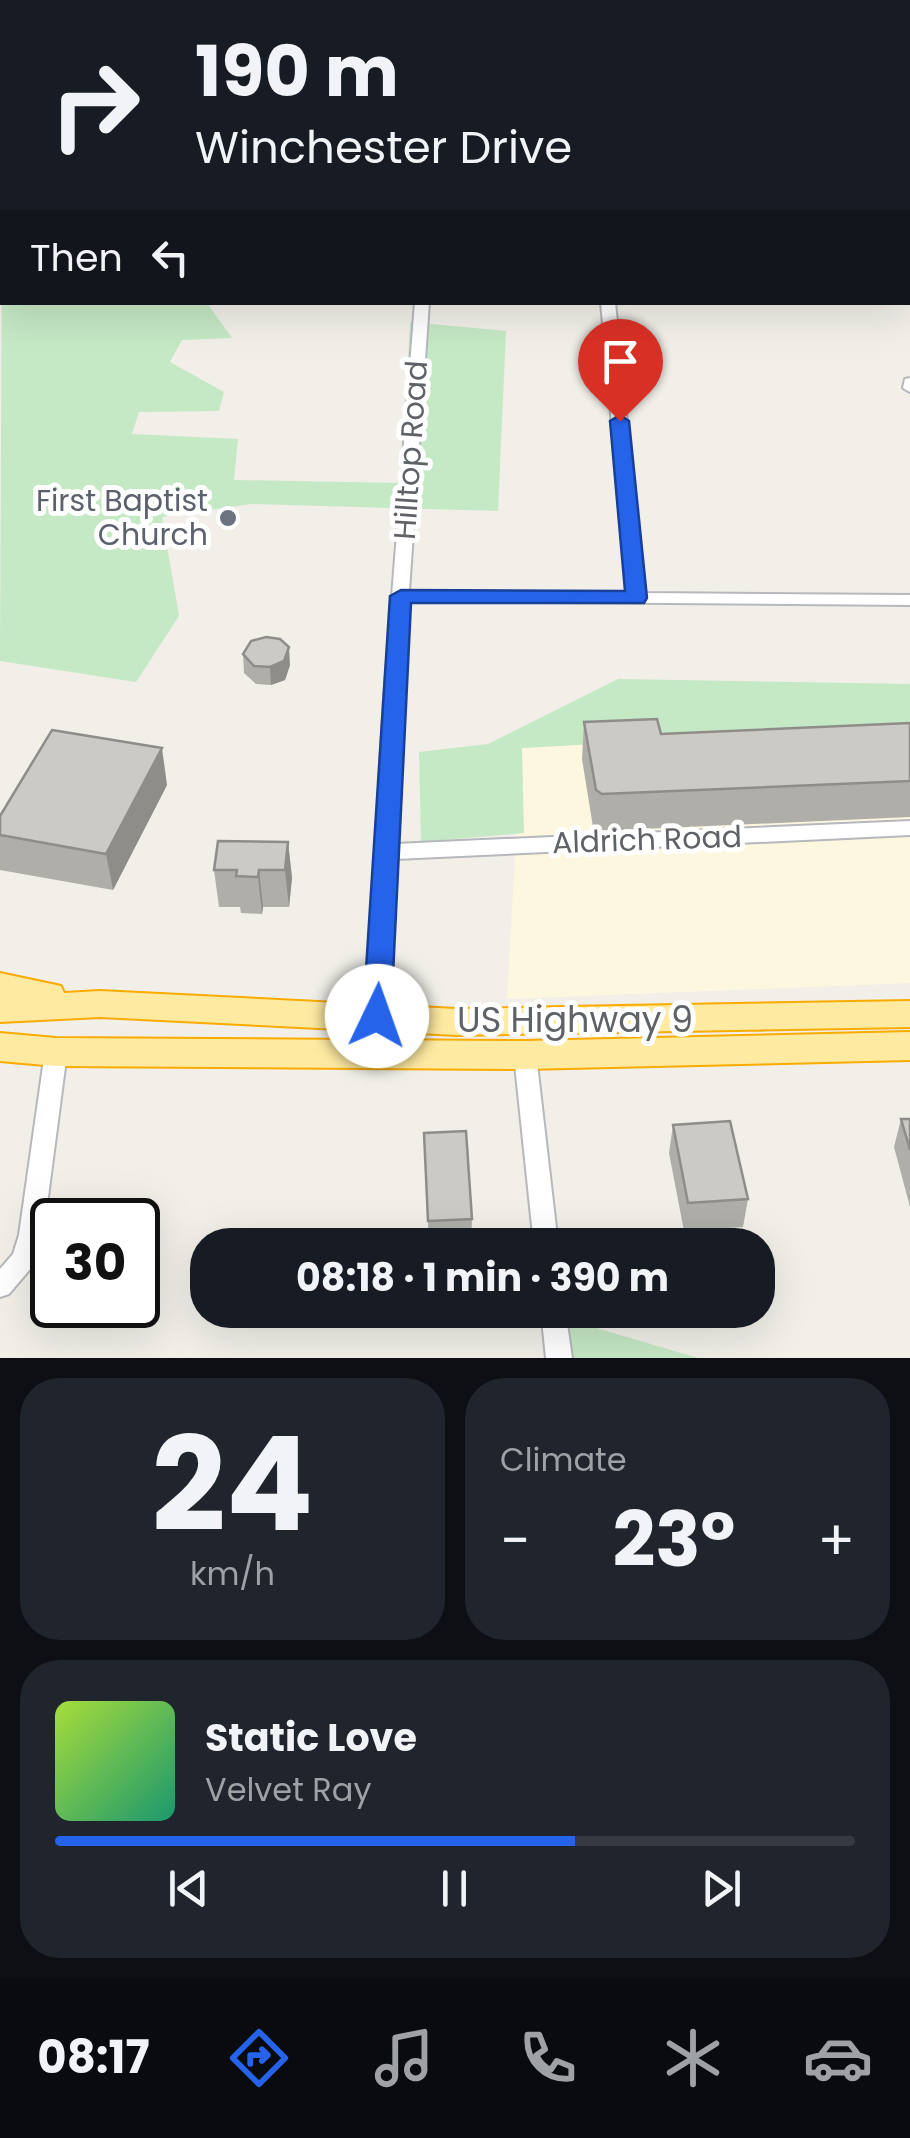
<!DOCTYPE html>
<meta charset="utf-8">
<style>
:root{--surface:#171b24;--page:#20242c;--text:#f1f3f6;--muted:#9ea1a6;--line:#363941;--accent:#2563eb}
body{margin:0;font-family:Poppins,sans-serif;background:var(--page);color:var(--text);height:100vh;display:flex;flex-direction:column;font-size:38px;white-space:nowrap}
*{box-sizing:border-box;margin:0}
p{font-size:32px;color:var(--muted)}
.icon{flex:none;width:55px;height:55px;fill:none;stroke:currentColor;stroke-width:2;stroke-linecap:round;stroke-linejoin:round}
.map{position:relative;height:1358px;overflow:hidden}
.details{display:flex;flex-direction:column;gap:20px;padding:20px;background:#0d0f14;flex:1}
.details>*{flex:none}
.hud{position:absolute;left:0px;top:0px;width:910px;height:305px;box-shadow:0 10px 40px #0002;background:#171b24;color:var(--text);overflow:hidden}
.speed{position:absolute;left:30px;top:1198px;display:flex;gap:20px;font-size:50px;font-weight:700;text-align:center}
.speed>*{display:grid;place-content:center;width:130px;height:130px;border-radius:50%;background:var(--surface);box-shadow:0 10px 40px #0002;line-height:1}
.speed .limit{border:5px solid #111;border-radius:15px;background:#fff;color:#111}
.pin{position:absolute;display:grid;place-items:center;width:85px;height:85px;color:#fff;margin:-102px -42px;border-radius:50% 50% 50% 0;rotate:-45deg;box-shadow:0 0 10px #0007}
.pin .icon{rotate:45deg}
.me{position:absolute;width:110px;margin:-55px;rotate:3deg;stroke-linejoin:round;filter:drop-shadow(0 0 8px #0008)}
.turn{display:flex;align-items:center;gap:35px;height:210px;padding:0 30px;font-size:45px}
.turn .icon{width:130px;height:130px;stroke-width:2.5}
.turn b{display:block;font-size:70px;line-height:85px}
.then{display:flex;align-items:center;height:95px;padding:0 30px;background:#0003;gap:20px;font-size:38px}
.big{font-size:75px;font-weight:700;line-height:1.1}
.details .tile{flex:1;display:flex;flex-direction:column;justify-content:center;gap:15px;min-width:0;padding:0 35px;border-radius:40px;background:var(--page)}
.details .dial{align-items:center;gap:0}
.dial b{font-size:130px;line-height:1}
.song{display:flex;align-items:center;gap:30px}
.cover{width:120px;height:120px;border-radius:15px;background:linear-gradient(135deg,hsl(80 70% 55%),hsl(160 70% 35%))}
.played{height:10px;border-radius:5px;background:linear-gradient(90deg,var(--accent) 65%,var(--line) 65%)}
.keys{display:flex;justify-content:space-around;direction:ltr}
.heat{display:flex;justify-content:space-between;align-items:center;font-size:55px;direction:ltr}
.details .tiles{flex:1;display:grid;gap:20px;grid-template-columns:1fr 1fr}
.tile:last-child{grid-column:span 2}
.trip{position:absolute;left:190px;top:1228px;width:585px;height:100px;border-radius:40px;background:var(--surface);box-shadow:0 10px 40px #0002;font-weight:700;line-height:100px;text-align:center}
.dock{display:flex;height:160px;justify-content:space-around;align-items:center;background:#090b0e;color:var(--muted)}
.dock .icon{width:70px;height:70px}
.dock .active{color:var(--accent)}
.dock b{font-size:45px;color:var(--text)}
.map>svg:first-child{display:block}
.commercial{fill:#fef7e0}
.green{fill:#c5e8c5}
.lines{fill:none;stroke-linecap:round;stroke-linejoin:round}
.minor-casing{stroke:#b5b8bc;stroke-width:4}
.trunk-casing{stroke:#f9ab00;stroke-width:4}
.minor{fill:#fff;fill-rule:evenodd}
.trunk{fill:#feeaa1;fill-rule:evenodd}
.wall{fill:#afaea9}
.shaded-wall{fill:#8f8d8a}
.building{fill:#cccac5;stroke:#8f8d8a;stroke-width:2.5}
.route{fill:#2563eb;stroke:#184099;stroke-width:2.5}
.worship-dot{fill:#6b7280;stroke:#fff;stroke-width:4}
.labels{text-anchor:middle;stroke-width:10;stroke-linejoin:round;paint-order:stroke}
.street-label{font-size:30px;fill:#5f6368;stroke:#fff}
.worship-label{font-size:30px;fill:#5b616d;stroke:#fff;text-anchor:end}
.near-street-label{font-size:35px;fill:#5f6368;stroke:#fff}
</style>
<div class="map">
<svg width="910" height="1358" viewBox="0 0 910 1358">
<rect width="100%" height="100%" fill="#f1efe8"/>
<path class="commercial" d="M 910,727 L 910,983 L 507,999 L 521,748 Z"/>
<path class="green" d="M 2,232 L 2,302 L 207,303 L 232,338 L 182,340 L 170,362 L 224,392 L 219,411 L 139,412 L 132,434 L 238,439 L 234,480 L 402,483 L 410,322 L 506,331 L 498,511 L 251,504 L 162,517 L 179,616 L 136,682 L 0,661 Z
M 618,679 L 910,684 L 910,727 L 522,748 L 524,833 L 421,842 L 419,752 L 488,744 Z
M 559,1317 L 698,1358 L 563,1358 Z"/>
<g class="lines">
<defs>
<path id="minor" d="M 136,0 L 151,0 L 152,2 L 139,2 Z
M 425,0 L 444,0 L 445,2 L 428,2 Z
M 0,21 L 2,21 L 2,27 L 0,27 Z
M 0,96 L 2,96 L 2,103 L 0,103 Z
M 908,117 L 910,117 L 910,123 L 908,123 Z
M 908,222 L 910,222 L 910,230 L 908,230 Z
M 415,302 L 429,302 L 409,591 L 627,593 L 601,302 L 615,302 L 644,593 L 910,595 L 910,605 L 408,601 L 395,844 L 910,821 L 910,835 L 395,859 L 388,1016 L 385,1022 L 377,1024 L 369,1022 L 366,1016 L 384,699 Z
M 910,378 L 910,392 L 903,388 L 905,379 Z
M 56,1043 L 64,1046 L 67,1052 L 43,1235 L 31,1268 L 9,1294 L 0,1297 L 0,1269 L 13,1254 L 19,1235 L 45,1052 L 48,1046 Z
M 525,1046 L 533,1049 L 536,1055 L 558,1245 L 534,1245 L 514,1055 L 517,1049 Z
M 541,1310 L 565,1310 L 572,1358 L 546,1358 Z"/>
<path id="trunk" d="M 0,973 L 61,986 L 64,993 L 100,991 L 457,1009 L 910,1001 L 910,1027 L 457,1035 L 100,1017 L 0,1022 Z
M 910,1032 L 910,1060 L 525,1069 L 56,1066 L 0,1061 L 0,1033 L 56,1038 L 525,1041 Z"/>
</defs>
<use href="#minor" class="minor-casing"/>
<use href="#trunk" class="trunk-casing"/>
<use href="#minor" class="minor"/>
<use href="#trunk" class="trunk"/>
</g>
<path class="wall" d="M 243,654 L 290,665 L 285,680 L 271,685 L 256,684 L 244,673 Z
M 584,722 L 661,734 L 910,723 L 910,817 L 599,831 L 593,827 L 582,759 Z
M 167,785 L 113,890 L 0,870 L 0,816 Z
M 288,842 L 292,878 L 289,907 L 263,907 L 262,914 L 241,913 L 240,907 L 219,907 L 214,870 Z
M 901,1119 L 910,1119 L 910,1207 L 894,1147 Z
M 673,1125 L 748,1199 L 743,1227 L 684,1231 L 669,1153 Z
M 424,1133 L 472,1219 L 471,1245 L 429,1245 Z"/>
<path class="shaded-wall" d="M 289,647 L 290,665 L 285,680 L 271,685 L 270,667 Z
M 162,748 L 167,785 L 113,890 L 106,854 Z
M 288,842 L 292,878 L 289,907 L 285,870 Z
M 259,870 L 263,907 L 262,914 L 258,877 Z"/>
<path class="building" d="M 266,637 L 280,639 L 289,647 L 284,661 L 270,667 L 254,666 L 243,654 L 251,641 Z
M 657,719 L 661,734 L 910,723 L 910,781 L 602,794 L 596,790 L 584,722 Z
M 52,730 L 162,748 L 106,854 L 0,835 L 0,816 Z
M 218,841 L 288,842 L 285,870 L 259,870 L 258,877 L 236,876 L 237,870 L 214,870 Z
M 901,1119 L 910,1119 L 910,1150 Z
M 730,1121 L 748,1199 L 688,1203 L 673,1125 Z
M 466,1131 L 472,1219 L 428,1221 L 424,1133 Z"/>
<path class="route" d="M 620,415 L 629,421 L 647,598 L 644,603 L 411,603 L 391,1016 L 387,1024 L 377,1027 L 367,1024 L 363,1016 L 390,596 L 401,590 L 625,591 L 610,421 Z"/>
<circle class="worship-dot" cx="228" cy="518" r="10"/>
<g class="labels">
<g class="street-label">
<text transform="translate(411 450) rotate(-86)" y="10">Hilltop Road</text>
<text transform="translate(647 840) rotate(-2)" y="10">Aldrich Road</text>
</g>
<g class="worship-label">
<text x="208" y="511">First Baptist<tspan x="208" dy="34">Church</tspan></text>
</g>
<g class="near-street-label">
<text x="575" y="1032">US Highway 9</text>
</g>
</g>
</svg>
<div class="speed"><div class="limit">30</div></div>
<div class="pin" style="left:620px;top:421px;background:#d93025"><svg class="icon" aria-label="arrive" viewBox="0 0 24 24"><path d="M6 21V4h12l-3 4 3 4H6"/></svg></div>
<svg class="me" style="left:377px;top:1016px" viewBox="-20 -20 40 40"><circle r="19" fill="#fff"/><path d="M0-13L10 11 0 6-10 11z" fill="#2563eb"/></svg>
<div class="trip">08:18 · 1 min · 390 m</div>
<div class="hud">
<div class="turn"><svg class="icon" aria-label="right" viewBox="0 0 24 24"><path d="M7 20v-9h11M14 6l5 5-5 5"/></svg><div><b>190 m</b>Winchester Drive</div></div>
<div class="then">Then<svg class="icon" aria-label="left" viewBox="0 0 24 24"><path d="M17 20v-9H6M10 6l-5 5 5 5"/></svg></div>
</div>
</div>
<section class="details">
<div class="tiles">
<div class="tile dial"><b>24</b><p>km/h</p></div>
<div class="tile"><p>Climate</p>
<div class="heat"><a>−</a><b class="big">23°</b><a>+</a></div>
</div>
<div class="tile">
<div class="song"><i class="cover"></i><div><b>Static Love</b><p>Velvet Ray</p></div></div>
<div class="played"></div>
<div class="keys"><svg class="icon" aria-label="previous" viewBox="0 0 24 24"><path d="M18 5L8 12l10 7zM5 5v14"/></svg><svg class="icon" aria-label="pause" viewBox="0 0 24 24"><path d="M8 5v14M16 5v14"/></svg><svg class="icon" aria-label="next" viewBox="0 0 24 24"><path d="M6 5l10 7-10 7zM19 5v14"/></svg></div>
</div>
</div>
</section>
<nav class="dock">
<b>08:17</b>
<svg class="icon active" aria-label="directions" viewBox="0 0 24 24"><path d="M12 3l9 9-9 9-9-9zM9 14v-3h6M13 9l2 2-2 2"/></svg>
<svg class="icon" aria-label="music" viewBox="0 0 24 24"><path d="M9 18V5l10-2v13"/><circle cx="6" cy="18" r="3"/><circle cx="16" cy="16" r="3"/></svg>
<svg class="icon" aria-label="phone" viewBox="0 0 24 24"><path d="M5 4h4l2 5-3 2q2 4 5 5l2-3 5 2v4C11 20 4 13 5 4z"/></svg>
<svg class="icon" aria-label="climate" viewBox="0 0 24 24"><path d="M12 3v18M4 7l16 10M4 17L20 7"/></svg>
<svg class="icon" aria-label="car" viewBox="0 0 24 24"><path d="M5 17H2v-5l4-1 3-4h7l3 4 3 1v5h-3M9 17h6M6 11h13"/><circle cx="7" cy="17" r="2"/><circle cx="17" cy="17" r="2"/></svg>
</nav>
